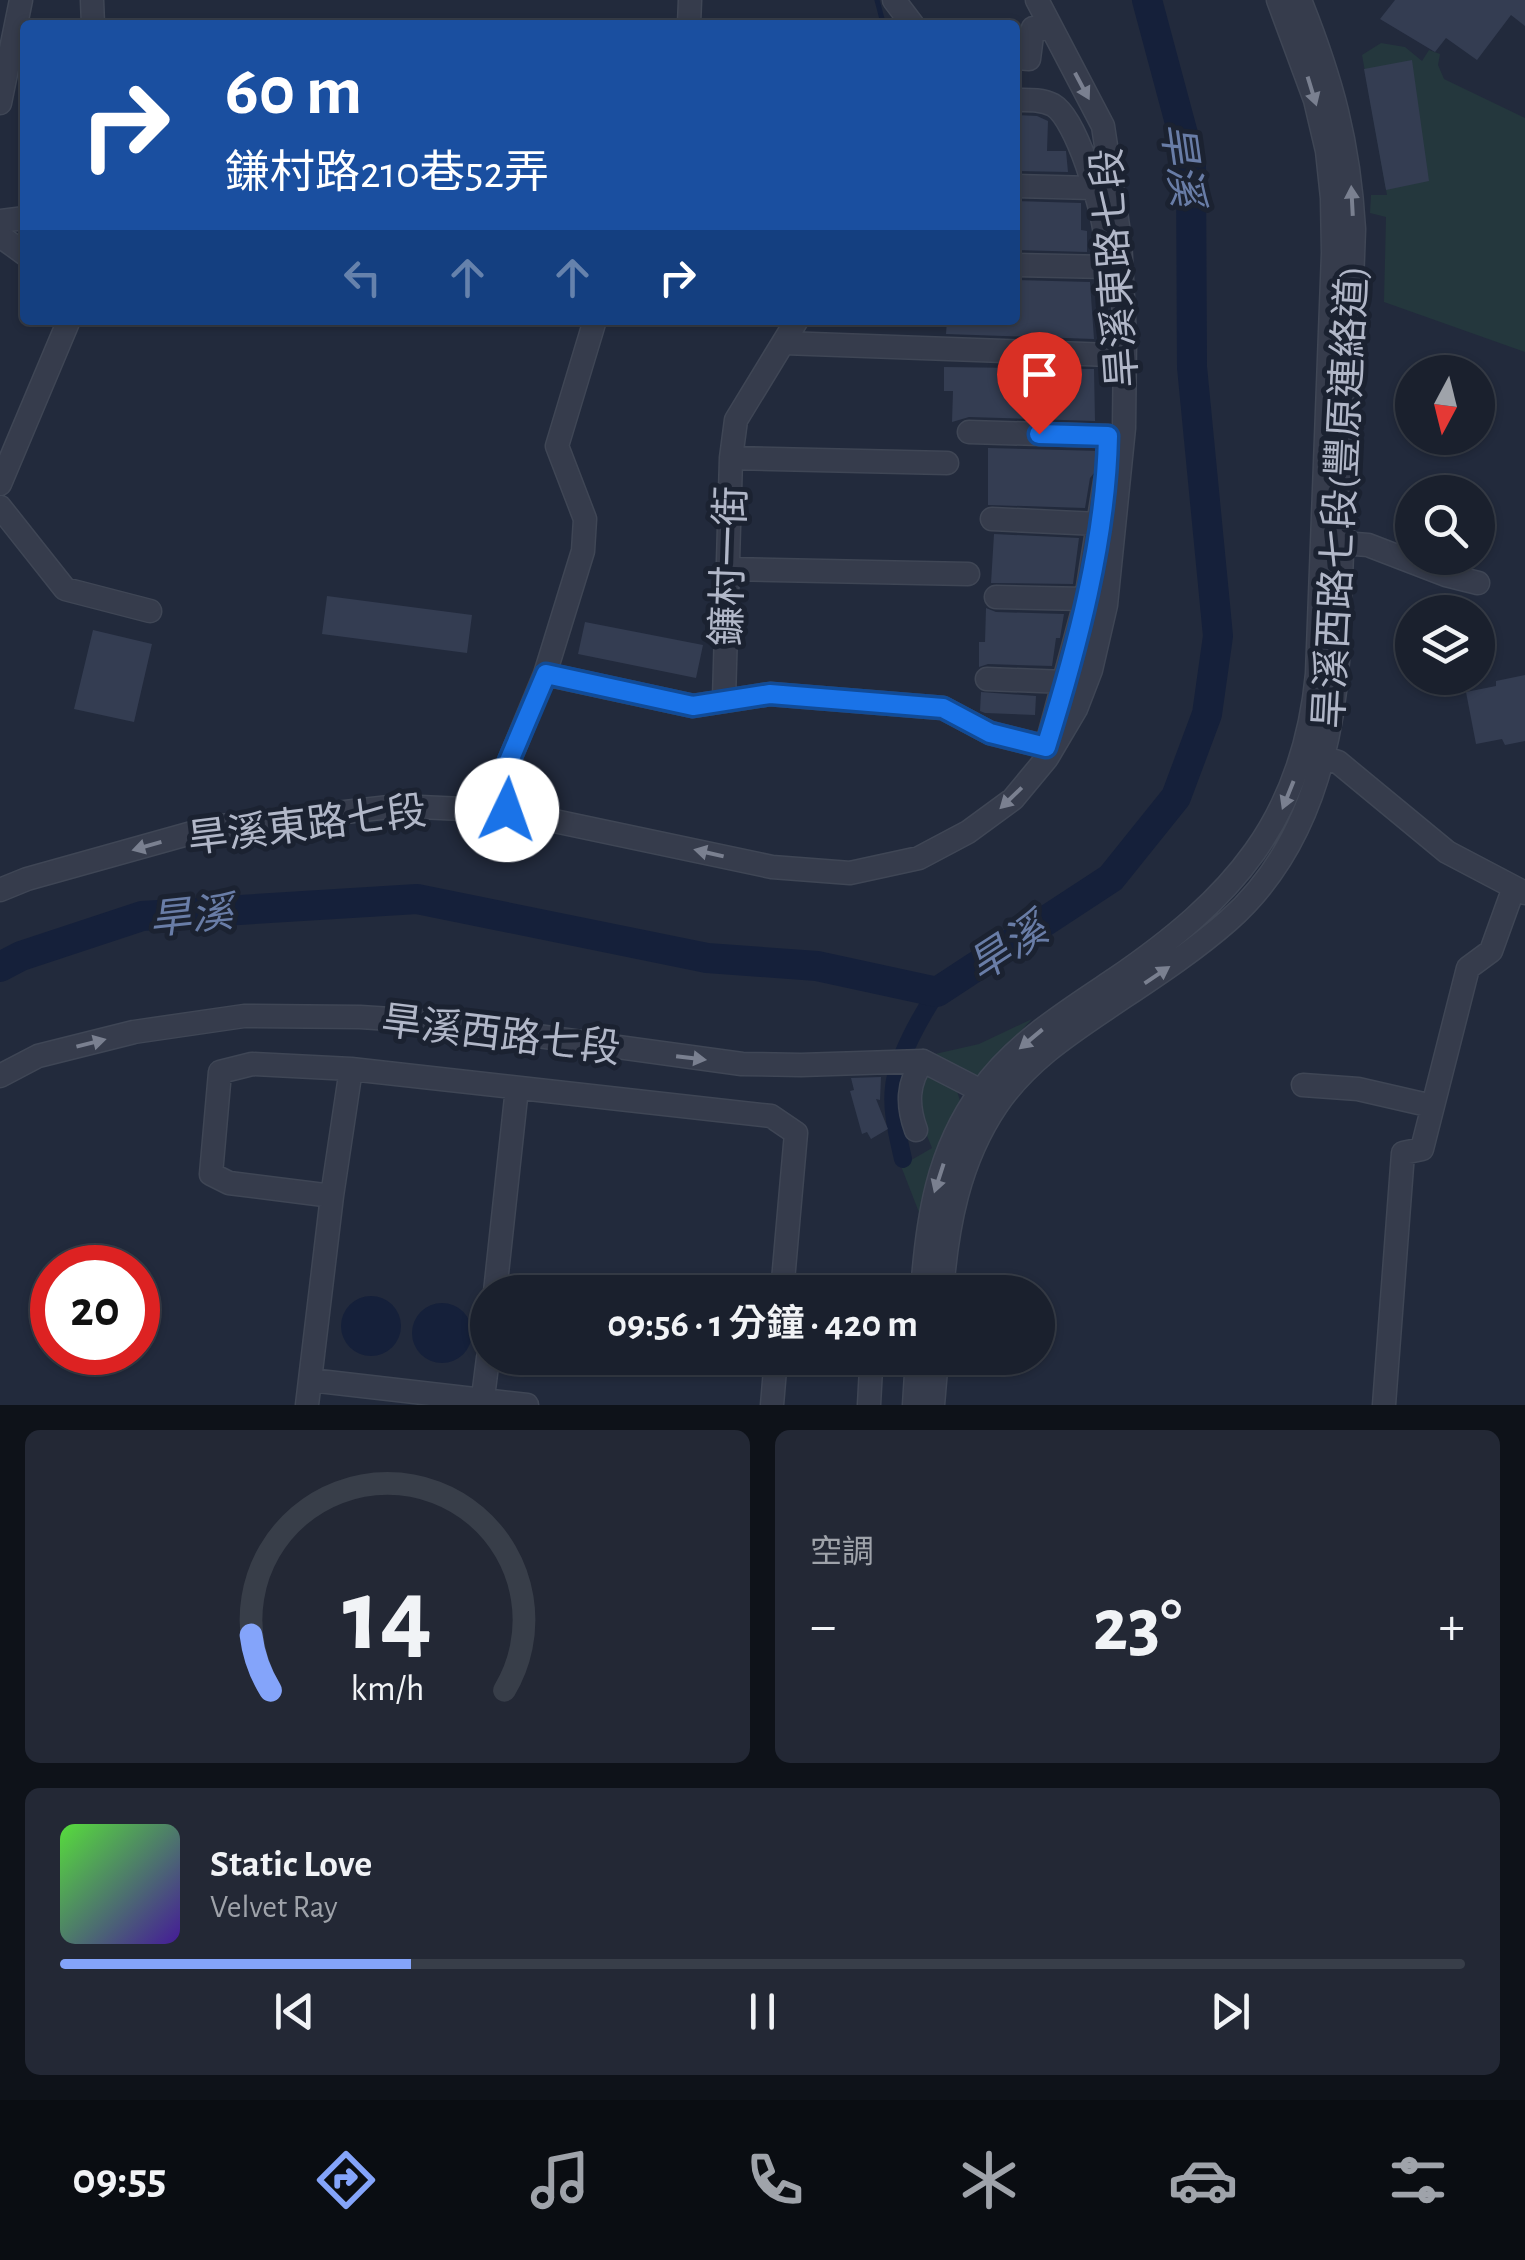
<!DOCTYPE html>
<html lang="zh-TW">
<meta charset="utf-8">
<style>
:root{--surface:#1a202d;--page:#232835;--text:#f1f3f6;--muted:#9fa3aa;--line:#383e49;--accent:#84a4fa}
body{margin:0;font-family:"Alegreya Sans","Noto Sans TC",sans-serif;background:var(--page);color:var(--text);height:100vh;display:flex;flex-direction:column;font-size:38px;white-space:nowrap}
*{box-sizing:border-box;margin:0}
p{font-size:32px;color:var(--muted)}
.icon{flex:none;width:55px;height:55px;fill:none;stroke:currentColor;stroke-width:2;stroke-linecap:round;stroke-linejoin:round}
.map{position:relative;height:1405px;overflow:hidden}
.drawer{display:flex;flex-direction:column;gap:25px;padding:25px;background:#0e1219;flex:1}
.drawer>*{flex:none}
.guide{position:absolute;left:20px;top:20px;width:1000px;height:305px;border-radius:10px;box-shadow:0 2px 8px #0004,0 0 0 2px var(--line);background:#1a4fa0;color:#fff;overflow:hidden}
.needle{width:65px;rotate:187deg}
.tools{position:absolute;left:1395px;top:355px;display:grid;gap:20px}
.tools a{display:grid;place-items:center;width:100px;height:100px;border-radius:50%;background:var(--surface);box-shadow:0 2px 8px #0004,0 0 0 2px var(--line);font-size:50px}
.speed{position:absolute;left:30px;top:1245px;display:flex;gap:20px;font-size:50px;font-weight:700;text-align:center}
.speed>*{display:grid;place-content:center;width:130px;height:130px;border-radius:50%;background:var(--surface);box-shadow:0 2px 8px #0004,0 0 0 2px var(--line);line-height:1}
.speed .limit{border:15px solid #d22;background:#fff;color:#111}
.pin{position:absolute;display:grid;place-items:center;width:85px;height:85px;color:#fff;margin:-102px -42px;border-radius:50% 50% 50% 0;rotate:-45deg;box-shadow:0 0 10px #0007}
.pin .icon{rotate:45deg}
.me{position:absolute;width:110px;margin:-55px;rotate:3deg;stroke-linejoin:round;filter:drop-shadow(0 0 8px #0008)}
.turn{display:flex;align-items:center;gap:35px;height:210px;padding:0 40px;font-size:45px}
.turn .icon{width:130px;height:130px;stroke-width:2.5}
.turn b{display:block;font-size:70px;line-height:85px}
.lanes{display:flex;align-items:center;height:95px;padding:0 40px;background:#0003;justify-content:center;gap:50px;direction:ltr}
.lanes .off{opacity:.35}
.big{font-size:75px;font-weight:600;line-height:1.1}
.drawer .widget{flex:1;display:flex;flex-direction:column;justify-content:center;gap:15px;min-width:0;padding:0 35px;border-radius:15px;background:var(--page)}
.drawer .dial{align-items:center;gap:0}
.dial svg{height:260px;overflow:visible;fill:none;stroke:var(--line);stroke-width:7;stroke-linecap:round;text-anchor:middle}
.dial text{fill:var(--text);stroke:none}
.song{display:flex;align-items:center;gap:30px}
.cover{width:120px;height:120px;border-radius:15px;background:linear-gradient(135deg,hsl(110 70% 55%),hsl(260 70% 35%))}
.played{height:10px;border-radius:5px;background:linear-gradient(90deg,var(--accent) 25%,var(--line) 25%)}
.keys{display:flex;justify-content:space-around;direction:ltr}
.heat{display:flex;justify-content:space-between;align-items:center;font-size:55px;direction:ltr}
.drawer .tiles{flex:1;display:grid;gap:25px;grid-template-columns:1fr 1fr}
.widget:last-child{grid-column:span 2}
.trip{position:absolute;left:470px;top:1275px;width:585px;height:100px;border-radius:50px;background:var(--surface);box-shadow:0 2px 8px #0004,0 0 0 2px var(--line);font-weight:600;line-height:100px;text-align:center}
.tabs{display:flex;height:160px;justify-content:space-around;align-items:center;background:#0a0d12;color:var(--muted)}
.tabs .icon{width:70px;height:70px}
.tabs .on{color:var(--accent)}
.tabs b{font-size:45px;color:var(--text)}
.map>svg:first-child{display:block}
.green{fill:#24373d}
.water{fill:#15203a}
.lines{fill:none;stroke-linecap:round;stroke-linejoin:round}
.stream{stroke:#15203a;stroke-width:5}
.canal{stroke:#15203a;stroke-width:18}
.river{stroke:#15203a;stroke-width:30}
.building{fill:#343d52}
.minor-casing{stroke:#3f4655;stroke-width:25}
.minor{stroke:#363c4c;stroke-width:22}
.oneway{fill:#7a8090}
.route-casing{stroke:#114b97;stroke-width:25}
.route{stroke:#1a73e8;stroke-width:18}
.labels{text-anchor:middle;stroke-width:10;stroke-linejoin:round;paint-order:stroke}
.street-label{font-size:40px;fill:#b1b7c8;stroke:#1b2231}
.water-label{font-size:42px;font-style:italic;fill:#697da7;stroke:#1b2231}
</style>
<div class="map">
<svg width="1525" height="1405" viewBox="0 0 1525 1405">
<rect width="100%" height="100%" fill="#222a3c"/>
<path class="green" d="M 1381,43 L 1405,47 L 1422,61 L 1429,50 L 1440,54 L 1438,65 L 1444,79 L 1525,118 L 1525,352 L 1384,302 L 1386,217 L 1370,213 L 1371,195 L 1387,195 L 1362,55 Z
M 1032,1019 L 978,1077 L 935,1054 L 979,1044 Z
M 925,1073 L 957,1091 L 961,1104 L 928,1176 L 920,1215 L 901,1166 L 932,1148 L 917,1111 Z"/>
<path class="water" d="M341 1326a30 30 0 1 1 60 0a30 30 0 1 1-60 0Z
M412 1333a30 30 0 1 1 60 0a30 30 0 1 1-60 0Z"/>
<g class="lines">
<path class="stream" d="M 877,0 L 882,19 L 889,25"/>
<path class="canal" d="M 903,1159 C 898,1136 891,1111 894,1087 C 897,1058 921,1016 937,992"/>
<path class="river" d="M 0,967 L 21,956 L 142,916 L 417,899 L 707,958 L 817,966 L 937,992 L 1111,878 L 1176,797 L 1207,714 L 1218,636 L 1192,367 L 1191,164 L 1147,0"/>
</g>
<path class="building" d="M 1395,0 L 1525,0 L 1525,26 L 1511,15 L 1477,60 L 1446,38 L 1435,52 L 1380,19 Z
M 1412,60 L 1429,181 L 1386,190 L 1364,69 Z
M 1015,115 L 1037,116 L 1048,121 L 1047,151 L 1066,151 L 1068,172 L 1015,171 Z
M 1015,201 L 1081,203 L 1081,230 L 1087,231 L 1087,252 L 1015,250 Z
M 1015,280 L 1090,282 L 1094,339 L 946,334 L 947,320 L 1015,320 Z
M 944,367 L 1094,369 L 1095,421 L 969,417 L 952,422 L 953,391 L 944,391 Z
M 988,448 L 1100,451 L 1099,467 L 1090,478 L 1085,508 L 988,505 Z
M 994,534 L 1079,538 L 1073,584 L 991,583 Z
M 327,596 L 472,615 L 467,653 L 322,634 Z
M 986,608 L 996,612 L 1064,614 L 1060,638 L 1056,638 L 1052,666 L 988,664 L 979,667 L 979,642 L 985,642 Z
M 585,622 L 703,645 L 696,678 L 578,654 Z
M 93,630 L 152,644 L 134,722 L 74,709 Z
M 1525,675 L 1525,741 L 1505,745 L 1502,739 L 1476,744 L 1466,692 L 1496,686 L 1496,681 Z
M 981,692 L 1036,696 L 1035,715 L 985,713 L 980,711 Z
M 881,1077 L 880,1100 L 876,1099 L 888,1129 L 871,1139 L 867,1132 L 862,1134 L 850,1091 L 854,1090 L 851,1078 Z"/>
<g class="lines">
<defs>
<path id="minor" d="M 92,0 L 93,25
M 894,0 L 913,25
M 689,25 L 690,0
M 1015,58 L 1029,59 L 1033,28 L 1052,29
M 1015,100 C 1028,100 1041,99 1053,105 C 1077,119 1102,207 1105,235
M 0,103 L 21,0
M 1015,186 L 1093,188
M 0,221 L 25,218
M 0,236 L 25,254
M 1015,265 L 1107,267
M 784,343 L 1111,355
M 969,432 L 1108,436
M 731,458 L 947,463
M 0,484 L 69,320
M 0,507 L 65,589 L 150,611
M 992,519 L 1098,524
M 1343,543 L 1368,545 L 1446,575 L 1478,583
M 728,569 L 968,574
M 996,597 L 1086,599
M 545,674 L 693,706 L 770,694 L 943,708 L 990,733 L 1046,747 L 1086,599 L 1105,481
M 987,679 L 1065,682
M 724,699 L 731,458 L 736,420 L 797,320
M 1325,758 L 1338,762 L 1447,852 L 1525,893
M 507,811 L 509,761 L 545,674 L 583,551 L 585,519 L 557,446 L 595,320
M 0,890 L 27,879 L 213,827 L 398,806 L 507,811 L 772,867 L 850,873 L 919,858 L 968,832 L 1013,799 L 1047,758 L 1076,709 L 1091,670 L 1106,605 L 1124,428 L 1125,338 L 1120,239 L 1103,126 L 1037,0
M 0,1076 L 38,1056 L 134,1032 L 244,1016 L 360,1017 L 437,1022 L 742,1064 L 801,1065 L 923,1061 L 991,1096
M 1303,1085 L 1358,1089 L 1432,1106
M 916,1130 C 907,1105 907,1083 923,1061
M 332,1196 L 229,1183 L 211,1174 L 220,1072 L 252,1064 L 351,1069 L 771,1116 L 796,1133 L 782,1292
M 495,1292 L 517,1088
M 922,1292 C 927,1220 937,1151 981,1091 C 1015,1043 1067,1011 1115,979 C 1232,899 1303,821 1317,674 L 1333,253 L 1332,198 L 1327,151 L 1315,100 L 1278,0
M 942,1292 C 947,1226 959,1161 997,1105 C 1030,1057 1077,1029 1124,997 C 1160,973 1196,949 1228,921 C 1303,855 1331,756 1338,661 L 1354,229 C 1349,142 1332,80 1300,0
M 865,1358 L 871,1368 L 869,1405
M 310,1380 L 527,1405
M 307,1405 L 332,1196 L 351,1069
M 482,1405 L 488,1358
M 772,1405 L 776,1358
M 914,1405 L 917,1358
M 933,1405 L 937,1358
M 1384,1405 L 1403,1153 L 1422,1149 L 1468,968 L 1491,951 L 1513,890"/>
</defs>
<use href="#minor" class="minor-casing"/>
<use href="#minor" class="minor"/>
</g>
<defs><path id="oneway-solid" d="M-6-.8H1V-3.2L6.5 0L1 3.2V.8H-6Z" transform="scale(2.5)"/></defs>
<g class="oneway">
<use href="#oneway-solid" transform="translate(1082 86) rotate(62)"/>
<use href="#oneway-solid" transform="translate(1312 91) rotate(73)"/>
<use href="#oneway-solid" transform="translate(1352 201) rotate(-93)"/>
<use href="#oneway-solid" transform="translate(1288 795) rotate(112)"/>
<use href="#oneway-solid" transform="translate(1011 798) rotate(136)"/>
<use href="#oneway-solid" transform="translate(147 846) rotate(164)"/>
<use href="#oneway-solid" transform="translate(709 853) rotate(-167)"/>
<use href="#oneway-solid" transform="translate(1157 975) rotate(-34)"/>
<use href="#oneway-solid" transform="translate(1031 1039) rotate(140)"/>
<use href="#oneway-solid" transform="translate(91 1043) rotate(-14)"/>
<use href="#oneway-solid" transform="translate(691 1058) rotate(7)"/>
<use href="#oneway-solid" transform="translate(939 1178) rotate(108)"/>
</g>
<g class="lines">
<defs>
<path id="route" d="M 507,810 L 509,761 L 546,674 L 693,706 L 770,694 L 943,708 L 990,733 L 1046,747 C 1077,648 1106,540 1108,436 L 1039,434"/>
</defs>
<use href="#route" class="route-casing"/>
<use href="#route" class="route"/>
</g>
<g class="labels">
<g class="street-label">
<text transform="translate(1114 268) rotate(-94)" y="14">旱溪東路七段</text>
<text transform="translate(1340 497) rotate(-87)" y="14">旱溪西路七段(豐原連絡道)</text>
<text transform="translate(728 566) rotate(-88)" y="14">鐮村一街</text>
<text transform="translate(307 824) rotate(-7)" y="14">旱溪東路七段</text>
<text transform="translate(501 1034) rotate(7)" y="14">旱溪西路七段</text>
</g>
<g class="water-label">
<text transform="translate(1183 164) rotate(82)" y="15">旱溪</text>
<text transform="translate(191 915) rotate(-6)" y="15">旱溪</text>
<text transform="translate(1007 947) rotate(-33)" y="15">旱溪</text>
</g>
</g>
</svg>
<div class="tools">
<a><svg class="needle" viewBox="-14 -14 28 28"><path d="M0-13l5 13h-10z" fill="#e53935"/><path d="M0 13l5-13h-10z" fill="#9fa3aa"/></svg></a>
<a><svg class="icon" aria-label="search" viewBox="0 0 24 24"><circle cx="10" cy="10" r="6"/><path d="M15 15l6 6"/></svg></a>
<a><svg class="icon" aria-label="layers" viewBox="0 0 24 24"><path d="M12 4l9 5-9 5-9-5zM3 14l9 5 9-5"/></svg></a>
</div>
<div class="speed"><div class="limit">20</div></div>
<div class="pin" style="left:1039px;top:434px;background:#d93025"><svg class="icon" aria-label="arrive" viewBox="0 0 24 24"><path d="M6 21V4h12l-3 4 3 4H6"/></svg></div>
<svg class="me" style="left:507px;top:810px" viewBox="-20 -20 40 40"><circle r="19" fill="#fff"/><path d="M0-13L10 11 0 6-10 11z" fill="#1a73e8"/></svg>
<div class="trip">09:56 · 1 分鐘 · 420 m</div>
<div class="guide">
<div class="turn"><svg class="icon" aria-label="right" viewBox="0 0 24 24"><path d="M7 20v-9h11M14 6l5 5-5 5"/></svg><div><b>60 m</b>鎌村路210巷52弄</div></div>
<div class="lanes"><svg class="icon off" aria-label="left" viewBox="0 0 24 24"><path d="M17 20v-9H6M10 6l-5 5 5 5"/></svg><svg class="icon off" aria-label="ahead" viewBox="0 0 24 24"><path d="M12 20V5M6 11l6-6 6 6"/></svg><svg class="icon off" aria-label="ahead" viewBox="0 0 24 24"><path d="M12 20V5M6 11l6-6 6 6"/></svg><svg class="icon" aria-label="right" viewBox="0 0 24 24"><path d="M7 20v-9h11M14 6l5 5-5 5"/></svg></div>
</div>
</div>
<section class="drawer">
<div class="tiles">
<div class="widget dial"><svg viewBox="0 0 100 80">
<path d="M14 69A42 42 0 1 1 86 69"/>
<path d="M14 69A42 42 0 0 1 8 52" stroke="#84a4fa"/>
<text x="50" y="56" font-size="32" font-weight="700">14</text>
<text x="50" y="72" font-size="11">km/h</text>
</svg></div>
<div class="widget"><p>空調</p>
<div class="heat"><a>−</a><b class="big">23°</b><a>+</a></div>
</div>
<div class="widget">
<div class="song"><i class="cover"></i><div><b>Static Love</b><p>Velvet Ray</p></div></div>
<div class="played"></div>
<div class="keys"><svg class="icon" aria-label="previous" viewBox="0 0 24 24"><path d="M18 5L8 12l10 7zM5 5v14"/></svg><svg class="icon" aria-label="pause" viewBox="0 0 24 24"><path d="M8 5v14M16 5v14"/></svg><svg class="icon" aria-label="next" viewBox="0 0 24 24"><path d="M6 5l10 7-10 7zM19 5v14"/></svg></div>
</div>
</div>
</section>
<nav class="tabs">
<b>09:55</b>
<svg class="icon on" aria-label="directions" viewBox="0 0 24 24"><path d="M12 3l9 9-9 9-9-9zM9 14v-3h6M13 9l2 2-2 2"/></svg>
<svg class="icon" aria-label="music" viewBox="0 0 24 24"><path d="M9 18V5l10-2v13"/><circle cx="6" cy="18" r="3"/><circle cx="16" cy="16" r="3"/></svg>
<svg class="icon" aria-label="phone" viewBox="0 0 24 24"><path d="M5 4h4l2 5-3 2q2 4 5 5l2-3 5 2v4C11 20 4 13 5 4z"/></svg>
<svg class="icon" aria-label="climate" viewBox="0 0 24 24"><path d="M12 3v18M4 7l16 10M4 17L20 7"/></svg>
<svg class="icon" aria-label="car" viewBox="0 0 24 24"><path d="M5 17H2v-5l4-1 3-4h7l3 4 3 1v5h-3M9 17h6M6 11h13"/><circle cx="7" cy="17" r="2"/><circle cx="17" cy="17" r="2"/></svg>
<svg class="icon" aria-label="filters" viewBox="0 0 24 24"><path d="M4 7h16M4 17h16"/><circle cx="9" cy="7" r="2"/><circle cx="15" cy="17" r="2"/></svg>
</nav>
